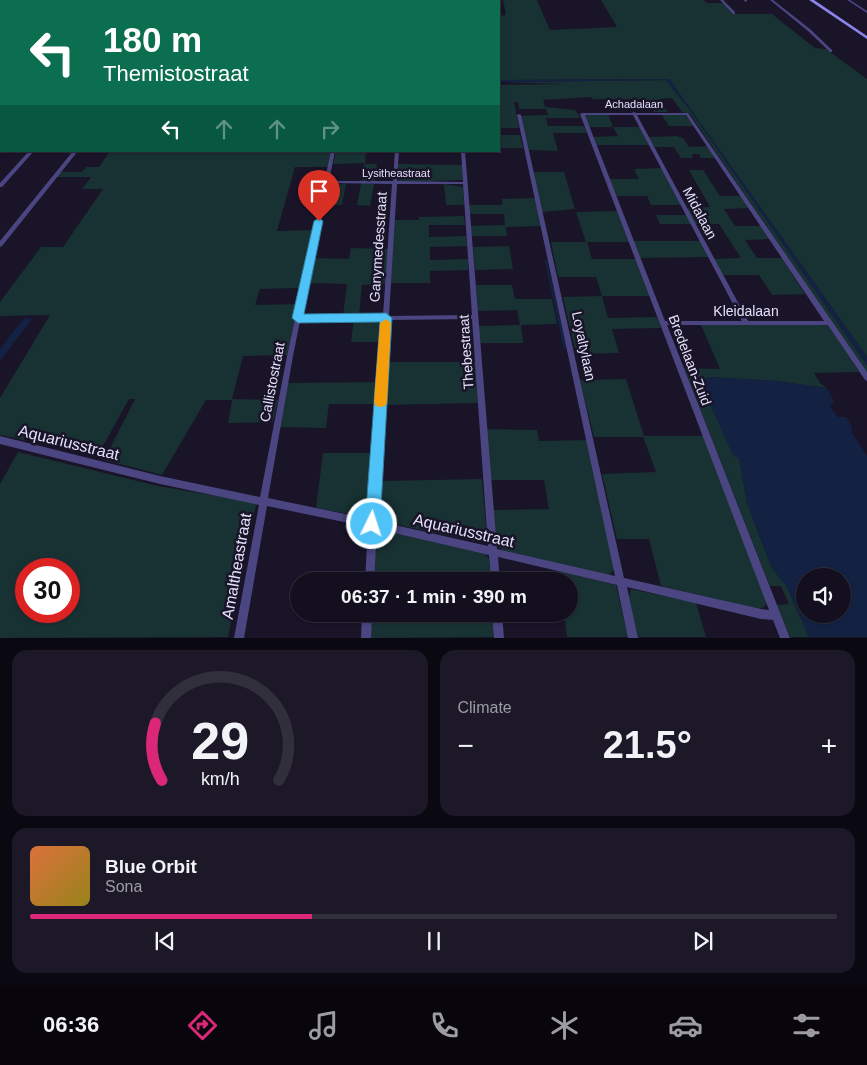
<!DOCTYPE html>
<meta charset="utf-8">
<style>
:root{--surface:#130f1e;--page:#1c1827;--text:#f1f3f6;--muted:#9d9ca4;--line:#322f3c;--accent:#db2777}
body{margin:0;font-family:Arial,sans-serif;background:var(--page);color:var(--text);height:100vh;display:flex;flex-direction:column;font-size:19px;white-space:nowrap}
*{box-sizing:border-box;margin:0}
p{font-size:16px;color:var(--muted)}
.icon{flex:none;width:28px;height:28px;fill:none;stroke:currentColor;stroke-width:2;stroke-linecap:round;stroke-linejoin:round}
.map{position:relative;height:638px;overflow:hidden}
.sheet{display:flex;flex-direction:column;gap:12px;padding:12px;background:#0a0810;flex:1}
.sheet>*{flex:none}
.hud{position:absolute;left:0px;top:0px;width:500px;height:152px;box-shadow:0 1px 4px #0004,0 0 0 1px var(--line);background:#0b6e4f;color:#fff;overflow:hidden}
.tools{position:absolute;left:796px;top:568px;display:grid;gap:10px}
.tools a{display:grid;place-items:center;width:55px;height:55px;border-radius:50%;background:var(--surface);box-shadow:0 1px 4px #0004,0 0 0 1px var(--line);font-size:25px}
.speed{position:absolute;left:15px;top:558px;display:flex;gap:10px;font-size:25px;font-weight:700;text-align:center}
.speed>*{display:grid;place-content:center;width:65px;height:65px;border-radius:50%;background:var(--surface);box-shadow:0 1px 4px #0004,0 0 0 1px var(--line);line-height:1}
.speed .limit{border:8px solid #d22;background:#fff;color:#111}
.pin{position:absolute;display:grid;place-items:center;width:42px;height:42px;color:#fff;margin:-51px -21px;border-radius:50% 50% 50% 0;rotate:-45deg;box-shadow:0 0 5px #0007}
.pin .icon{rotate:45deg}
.me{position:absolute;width:55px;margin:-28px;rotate:4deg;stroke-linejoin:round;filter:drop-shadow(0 0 4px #0008)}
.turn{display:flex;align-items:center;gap:18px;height:105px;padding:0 20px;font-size:22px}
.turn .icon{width:65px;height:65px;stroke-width:2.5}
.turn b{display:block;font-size:35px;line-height:42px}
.lanes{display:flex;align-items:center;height:48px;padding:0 20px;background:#0003;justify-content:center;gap:25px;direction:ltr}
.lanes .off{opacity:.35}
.big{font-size:38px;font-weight:800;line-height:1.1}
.sheet .tile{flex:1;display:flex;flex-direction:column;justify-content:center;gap:8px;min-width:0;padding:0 18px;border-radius:15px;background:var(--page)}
.sheet .dial{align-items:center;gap:0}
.dial svg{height:130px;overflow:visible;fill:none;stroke:var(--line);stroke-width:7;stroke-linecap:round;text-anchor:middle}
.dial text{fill:var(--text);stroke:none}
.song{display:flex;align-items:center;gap:15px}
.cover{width:60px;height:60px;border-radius:8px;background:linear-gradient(135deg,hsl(20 70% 55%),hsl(50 70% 35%))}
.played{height:5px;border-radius:2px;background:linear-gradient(90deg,var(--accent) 35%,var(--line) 35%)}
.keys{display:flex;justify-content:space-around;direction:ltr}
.heat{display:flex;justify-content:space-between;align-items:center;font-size:28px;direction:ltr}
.sheet .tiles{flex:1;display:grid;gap:12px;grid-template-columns:1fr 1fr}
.tile:last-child{grid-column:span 2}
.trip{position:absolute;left:290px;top:572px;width:288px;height:50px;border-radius:25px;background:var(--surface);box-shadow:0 1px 4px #0004,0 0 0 1px var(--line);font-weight:800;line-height:50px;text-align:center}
.dock{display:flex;height:80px;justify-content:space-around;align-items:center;background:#08060c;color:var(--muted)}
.dock .icon{width:35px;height:35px}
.dock .active{color:var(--accent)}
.dock b{font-size:22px;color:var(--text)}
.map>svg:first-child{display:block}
.green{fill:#183132;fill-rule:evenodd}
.water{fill:#132243;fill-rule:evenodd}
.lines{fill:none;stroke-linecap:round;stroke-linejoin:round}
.stream-far1{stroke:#132243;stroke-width:2}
.stream{stroke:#132243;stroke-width:2.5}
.canal{fill:#132243;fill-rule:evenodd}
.street{fill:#4b4681;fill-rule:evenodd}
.secondary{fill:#8b84ee;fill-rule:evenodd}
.route{fill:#4fc3f7;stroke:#337fa1}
.slow{fill:#f59e0b}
.labels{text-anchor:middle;stroke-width:5;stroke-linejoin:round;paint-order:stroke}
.far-street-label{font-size:11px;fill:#e4e0fb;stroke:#191428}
.street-label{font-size:14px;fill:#e4e0fb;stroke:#191428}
.near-street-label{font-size:16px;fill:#e4e0fb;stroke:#191428}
</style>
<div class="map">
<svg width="867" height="638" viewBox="0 0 867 638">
<rect width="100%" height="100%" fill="#191428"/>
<path class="green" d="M 503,0 L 537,0 L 550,30 L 617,27 L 601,0 L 704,0 L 707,3 L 723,3 L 735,14 L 772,14 L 815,48 L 826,49 L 867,79 L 867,357 L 669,79 L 499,80 L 499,16 L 506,15 Z
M 666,80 L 692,113 L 867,365 L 867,374 L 690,114 L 682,112 L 672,98 L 659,99 L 668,112 L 654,112 L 645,99 L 593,99 L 591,97 L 543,100 L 545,107 L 575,110 L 581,118 L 546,118 L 548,126 L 584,126 L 587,133 L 553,133 L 558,151 L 529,150 L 520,116 L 548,115 L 546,109 L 519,109 L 518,102 L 514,102 L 519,128 L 499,128 L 499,85 L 567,84 L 499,82 Z
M 587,114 L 608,114 L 613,127 L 640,127 L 650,145 L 596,145 L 593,137 L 618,136 L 613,127 L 589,127 L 585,115 Z
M 661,114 L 685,115 L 694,126 L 669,126 Z
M 499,135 L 520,135 L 523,148 L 499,148 Z
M 676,136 L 683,138 L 689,147 L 708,146 L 716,158 L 701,158 L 699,154 L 692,154 L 693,158 L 681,158 L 674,147 L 654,147 L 649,137 Z
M 110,151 L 331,153 L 328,167 L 295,167 L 277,231 L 314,230 L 300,288 L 260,289 L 255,305 L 298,304 L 287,355 L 243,356 L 232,399 L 278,400 L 273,422 L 228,423 L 232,400 L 206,400 L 162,475 L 104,460 L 135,399 L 129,399 L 103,446 L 29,431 L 24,440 L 0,435 L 0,398 L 50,315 L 0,316 L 0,302 L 41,247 L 63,247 L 103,189 L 82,189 L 91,177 L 56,177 L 60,172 L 82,172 L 86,167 L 99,167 Z
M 336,151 L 366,151 L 365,164 L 377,164 L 375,181 L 362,181 L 364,163 L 333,164 Z
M 398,164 L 462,165 L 463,180 L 400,182 L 397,180 Z
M 662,168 L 682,205 L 651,205 L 647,196 L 615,196 L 609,179 L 639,179 L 634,169 Z
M 689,170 L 703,170 L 720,196 L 741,196 L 750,208 L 724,209 L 735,226 L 761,226 L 770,239 L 745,240 L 757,258 L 782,258 L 805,294 L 772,295 L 759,275 L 723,275 L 714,259 L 741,258 L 719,224 L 695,224 L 687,208 L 710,207 Z
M 532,172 L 564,172 L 575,209 L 542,212 Z
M 361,183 L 374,184 L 370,206 L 357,205 Z
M 333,184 L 346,184 L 342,205 L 324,205 L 328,186 Z
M 444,184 L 463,187 L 464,205 L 446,205 Z
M 535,198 L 542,226 L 506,227 L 507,236 L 471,236 L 470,226 L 505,225 L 504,214 L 469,214 L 469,205 L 502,205 L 502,199 Z
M 617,211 L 629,242 L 587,242 L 592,259 L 636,259 L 650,296 L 602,296 L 608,318 L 657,317 L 661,328 L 612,329 L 619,353 L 576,354 L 563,297 L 602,296 L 596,277 L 558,277 L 551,242 L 586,242 L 576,212 Z
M 656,215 L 686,215 L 692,224 L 660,224 Z
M 464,216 L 465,225 L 429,225 L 429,237 L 466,236 L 467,246 L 430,247 L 430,260 L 468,259 L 468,270 L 430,271 L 430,283 L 390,283 L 394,220 L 419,220 L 419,217 Z
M 633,241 L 701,241 L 710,257 L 640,258 Z
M 509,246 L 513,269 L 475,270 L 473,247 Z
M 351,248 L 389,249 L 385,284 L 362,285 L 359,315 L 343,315 L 347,284 L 307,283 L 312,258 L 349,259 Z
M 476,285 L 512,285 L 515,299 L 552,299 L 557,324 L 521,325 L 523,343 L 480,343 L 478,326 L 520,325 L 517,310 L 478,311 Z
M 354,319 C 377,319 384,315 382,342 L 351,342 Z
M 701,325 L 829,325 L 859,372 L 814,373 L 820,383 L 827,388 L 775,381 L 708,377 L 702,385 L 739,457 L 747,503 L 771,566 L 787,587 L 809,637 L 790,637 L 777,605 L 789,604 L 781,586 L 770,586 L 684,368 L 720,369 Z
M 385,362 L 476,362 L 478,403 L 383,405 Z
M 626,379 L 644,436 L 703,436 L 765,597 L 766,603 L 764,607 L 759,609 L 661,586 L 649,539 L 617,539 L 602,474 L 656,472 L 643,437 L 594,437 L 580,380 Z
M 379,382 L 377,404 L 329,404 L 326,428 L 277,427 L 287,383 Z
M 486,429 L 537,430 L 539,441 L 589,440 L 616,568 L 609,575 L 502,550 L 496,545 L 493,510 L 549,509 L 544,480 L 490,480 Z
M 18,452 L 158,486 L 252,502 L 256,505 L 228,637 L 0,638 L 0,484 ZM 26,569 L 69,569 L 69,611 L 26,611 Z
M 323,453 L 373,453 L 370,509 L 366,517 L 316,508 Z
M 482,479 L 487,540 L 484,543 L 379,521 L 377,517 L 379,481 Z
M 379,529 L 485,554 L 489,559 L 491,581 L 372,581 L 374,537 Z
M 558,571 L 616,585 L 628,637 L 567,637 L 564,614 L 569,614 L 569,581 L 559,581 Z
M 631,589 L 696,603 L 706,637 L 638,637 L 629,597 Z
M 371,614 L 493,614 L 495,637 L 370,638 Z"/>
<path class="water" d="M 669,79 L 867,357 L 867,365 L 692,113 L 666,80 L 499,82 L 499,80 Z
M 24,318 L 32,319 L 0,361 L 0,349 Z
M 708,377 L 775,381 L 827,388 L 834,401 L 830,406 L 837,417 L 846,417 L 852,427 L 852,433 L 867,456 L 867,637 L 809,637 L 787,587 L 771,566 L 747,503 L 739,458 L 733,455 L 701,385 ZM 805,576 L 842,576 L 842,614 L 805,614 Z"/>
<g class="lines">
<path class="stream-far1" d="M 546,261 L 552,289"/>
<path class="stream" d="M 552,288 L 565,348"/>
<path class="canal" d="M 0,79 L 1,79 L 1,81 L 0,81 Z"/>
<path class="street" d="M 0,0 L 3,0 L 0,2 Z
M 117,0 L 120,0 L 119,1 L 117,1 Z
M 188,0 L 191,0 L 190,1 L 188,1 Z
M 227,0 L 230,0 L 229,1 L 227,1 Z
M 249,0 L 251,0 L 251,1 L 249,1 Z
M 286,0 L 289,0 L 288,1 L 286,1 Z
M 720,0 L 723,0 L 735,12 L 735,14 L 733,14 Z
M 744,0 L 747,0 L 747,1 L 745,2 Z
M 770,0 L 773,0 L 810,29 L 832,50 L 832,52 L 830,52 L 808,31 Z
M 847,0 L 850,0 L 867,11 L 867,13 Z
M 0,15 L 1,15 L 1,17 L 0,17 Z
M 0,21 L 1,21 L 1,24 L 0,24 Z
M 634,112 L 636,113 L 688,113 L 867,372 L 867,381 L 865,380 L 828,325 L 667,325 L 790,638 L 780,638 L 773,620 L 761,619 L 627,587 L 638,638 L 628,638 L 617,585 L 498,557 L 500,581 L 491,581 L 489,555 L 377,529 L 374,581 L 365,581 L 368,527 L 267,506 L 244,638 L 234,638 L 259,505 L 160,484 L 0,444 L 0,436 L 160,476 L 260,497 L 287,356 L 331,151 L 335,151 L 329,181 L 393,181 L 395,151 L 399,151 L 397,181 L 463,182 L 461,151 L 465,151 L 497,549 L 615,576 L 517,115 L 519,114 L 521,115 L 624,578 L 761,609 L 769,610 L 580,114 L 582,113 L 632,113 ZM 585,115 L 633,115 L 742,321 L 665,321 ZM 637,115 L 686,115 L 824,321 L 748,321 ZM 329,183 L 392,184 L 383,316 L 301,317 ZM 397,184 L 463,184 L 472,315 L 389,316 ZM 472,319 L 488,546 L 377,521 L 389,320 ZM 383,320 L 369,519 L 268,498 L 293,356 L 300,321 Z
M 29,151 L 34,151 L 2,187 L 0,187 L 0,183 Z
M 73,151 L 78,151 L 2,246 L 0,247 L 0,241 Z
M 362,614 L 372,614 L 371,638 L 361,638 Z
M 492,614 L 502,614 L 504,638 L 494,638 Z"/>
<path class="secondary" d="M 809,0 L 814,0 L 867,36 L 867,39 Z"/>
</g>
<path class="route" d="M 319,218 L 323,221 L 304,314 L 386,313 L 392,318 L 380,524 L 378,529 L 372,531 L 367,529 L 365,524 L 380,322 L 298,323 L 292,318 L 314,221 Z"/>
<path class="slow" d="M 386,319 L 391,323 L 387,402 L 385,406 L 380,407 L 376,406 L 374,402 L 380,323 Z"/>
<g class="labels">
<g class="far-street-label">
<text x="634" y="108">Achadalaan</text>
<text x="396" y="177">Lysitheastraat</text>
</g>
<g class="street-label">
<text transform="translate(700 213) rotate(62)" y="5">Midalaan</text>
<text transform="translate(378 247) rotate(-86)" y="5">Ganymedesstraat</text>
<text x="746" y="316">Kleidalaan</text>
<text transform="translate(584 346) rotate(78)" y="5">Loyaltylaan</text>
<text transform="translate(466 352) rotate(-94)" y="5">Thebestraat</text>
<text transform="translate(690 360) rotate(69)" y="5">Bredelaan-Zuid</text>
<text transform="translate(272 382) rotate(-79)" y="5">Callistostraat</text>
</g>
<g class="near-street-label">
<text transform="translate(69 442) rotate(14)" y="6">Aquariusstraat</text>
<text transform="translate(464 530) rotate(13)" y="6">Aquariusstraat</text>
<text transform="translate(236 566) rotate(-80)" y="6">Amaltheastraat</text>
</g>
</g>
</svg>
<div class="tools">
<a><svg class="icon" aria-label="sound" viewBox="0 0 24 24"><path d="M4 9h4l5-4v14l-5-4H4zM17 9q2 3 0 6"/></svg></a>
</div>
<div class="speed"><div class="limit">30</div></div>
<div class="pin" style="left:319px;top:221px;background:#d93025"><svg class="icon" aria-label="arrive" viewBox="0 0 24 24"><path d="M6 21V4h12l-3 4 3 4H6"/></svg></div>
<svg class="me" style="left:372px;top:524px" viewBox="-20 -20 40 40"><circle r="17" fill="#4fc3f7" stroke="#fff" stroke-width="3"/><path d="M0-11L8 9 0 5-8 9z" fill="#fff"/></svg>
<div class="trip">06:37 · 1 min · 390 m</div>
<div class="hud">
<div class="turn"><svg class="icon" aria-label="left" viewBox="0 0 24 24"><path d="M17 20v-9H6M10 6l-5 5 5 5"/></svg><div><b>180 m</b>Themistostraat</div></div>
<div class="lanes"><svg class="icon" aria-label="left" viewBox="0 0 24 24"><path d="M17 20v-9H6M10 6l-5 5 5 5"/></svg><svg class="icon off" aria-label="ahead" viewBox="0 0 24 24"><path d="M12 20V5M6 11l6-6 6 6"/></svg><svg class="icon off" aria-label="ahead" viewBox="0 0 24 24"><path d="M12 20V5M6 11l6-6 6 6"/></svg><svg class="icon off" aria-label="right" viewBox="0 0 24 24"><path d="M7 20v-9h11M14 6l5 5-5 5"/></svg></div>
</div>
</div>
<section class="sheet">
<div class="tiles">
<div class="tile dial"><svg viewBox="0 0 100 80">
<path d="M14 69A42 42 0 1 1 86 69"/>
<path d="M14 69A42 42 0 0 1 10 34" stroke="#db2777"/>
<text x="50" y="56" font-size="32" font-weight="700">29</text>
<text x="50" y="72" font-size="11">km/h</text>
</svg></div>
<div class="tile"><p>Climate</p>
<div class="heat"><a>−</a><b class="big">21.5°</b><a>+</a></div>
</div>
<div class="tile">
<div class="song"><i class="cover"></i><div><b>Blue Orbit</b><p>Sona</p></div></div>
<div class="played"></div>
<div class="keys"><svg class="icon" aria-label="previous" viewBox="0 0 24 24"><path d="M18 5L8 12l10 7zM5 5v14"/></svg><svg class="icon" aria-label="pause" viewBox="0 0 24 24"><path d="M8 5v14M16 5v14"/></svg><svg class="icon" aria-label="next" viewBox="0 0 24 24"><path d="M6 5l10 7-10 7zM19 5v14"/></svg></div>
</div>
</div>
</section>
<nav class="dock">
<b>06:36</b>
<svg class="icon active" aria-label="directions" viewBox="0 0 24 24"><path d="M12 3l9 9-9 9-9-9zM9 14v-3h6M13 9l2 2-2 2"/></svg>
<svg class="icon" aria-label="music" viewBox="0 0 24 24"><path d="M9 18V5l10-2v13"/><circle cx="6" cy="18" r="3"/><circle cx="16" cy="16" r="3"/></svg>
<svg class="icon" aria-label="phone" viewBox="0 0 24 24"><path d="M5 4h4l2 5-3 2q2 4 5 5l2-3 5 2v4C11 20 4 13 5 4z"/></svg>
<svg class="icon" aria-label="climate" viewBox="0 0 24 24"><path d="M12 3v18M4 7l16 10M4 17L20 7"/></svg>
<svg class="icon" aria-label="car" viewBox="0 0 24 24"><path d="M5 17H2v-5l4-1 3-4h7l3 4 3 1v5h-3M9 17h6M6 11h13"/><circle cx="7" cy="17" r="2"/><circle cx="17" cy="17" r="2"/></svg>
<svg class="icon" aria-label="filters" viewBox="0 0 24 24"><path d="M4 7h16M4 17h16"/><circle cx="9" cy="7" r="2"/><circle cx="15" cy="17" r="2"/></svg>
</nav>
